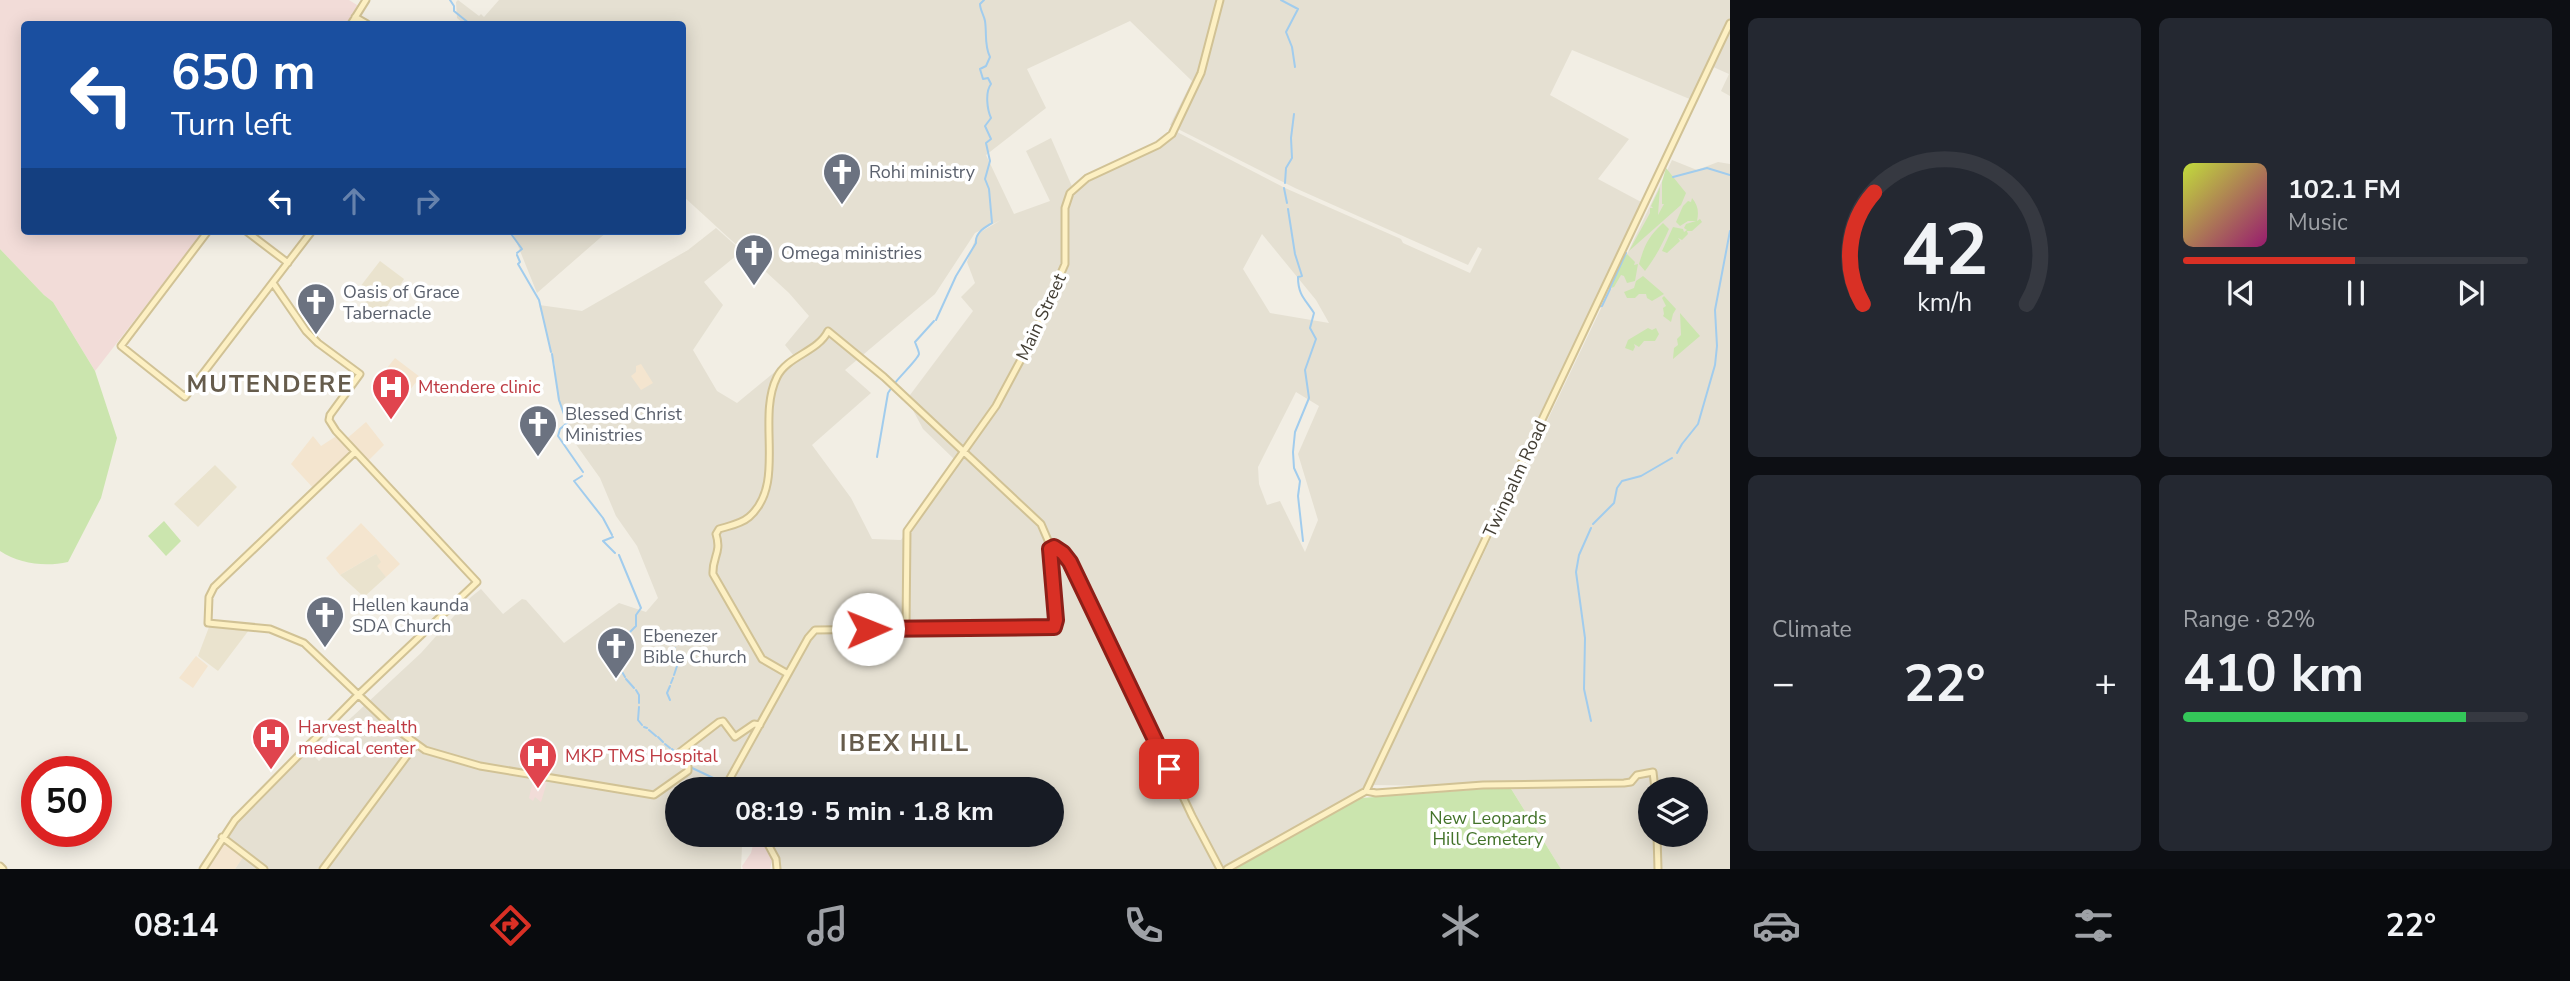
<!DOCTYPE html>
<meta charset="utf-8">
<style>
:root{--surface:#171b24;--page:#242831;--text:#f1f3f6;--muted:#9ea1a6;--line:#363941;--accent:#d93025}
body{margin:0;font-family:"Nunito Sans",sans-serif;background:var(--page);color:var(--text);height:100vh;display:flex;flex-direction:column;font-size:26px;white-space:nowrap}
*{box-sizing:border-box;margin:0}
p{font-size:23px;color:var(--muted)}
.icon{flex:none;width:38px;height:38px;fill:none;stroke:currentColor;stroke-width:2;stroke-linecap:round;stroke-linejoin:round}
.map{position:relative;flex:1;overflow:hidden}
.details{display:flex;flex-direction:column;gap:18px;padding:18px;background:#0d0f14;width:840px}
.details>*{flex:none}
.banner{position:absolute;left:21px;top:21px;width:665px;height:214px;border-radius:7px;box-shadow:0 4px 18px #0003;background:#1a4fa0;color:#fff;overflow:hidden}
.fabs{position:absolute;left:1638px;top:777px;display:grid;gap:14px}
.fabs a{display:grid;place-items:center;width:70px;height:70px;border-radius:50%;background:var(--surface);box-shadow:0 4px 18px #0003;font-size:35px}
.speed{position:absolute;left:21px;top:756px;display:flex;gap:14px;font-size:35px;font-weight:700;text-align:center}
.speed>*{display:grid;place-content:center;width:91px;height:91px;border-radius:50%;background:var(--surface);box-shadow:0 4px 18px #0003;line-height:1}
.speed .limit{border:10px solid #d22;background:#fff;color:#111}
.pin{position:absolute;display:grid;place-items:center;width:60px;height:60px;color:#fff;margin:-30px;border-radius:14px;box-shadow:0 4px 10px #0006}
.me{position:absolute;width:77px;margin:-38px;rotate:89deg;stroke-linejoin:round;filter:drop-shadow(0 0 5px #0008)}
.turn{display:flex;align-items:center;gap:24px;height:147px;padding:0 35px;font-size:32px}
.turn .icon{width:91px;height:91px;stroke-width:2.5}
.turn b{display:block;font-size:49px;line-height:60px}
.lanes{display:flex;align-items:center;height:66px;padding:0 35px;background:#0003;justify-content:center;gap:35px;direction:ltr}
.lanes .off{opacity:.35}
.big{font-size:52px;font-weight:700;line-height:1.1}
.details .card{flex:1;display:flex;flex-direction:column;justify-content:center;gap:10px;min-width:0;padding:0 24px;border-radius:10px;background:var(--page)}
.details .dial{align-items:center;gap:0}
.dial svg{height:182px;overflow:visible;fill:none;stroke:var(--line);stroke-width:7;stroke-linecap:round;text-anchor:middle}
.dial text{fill:var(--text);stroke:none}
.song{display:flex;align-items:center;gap:21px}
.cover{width:84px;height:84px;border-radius:10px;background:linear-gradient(135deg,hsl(70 70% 55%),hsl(320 70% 35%))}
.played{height:7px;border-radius:4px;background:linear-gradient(90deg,var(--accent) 50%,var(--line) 50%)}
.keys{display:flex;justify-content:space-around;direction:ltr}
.heat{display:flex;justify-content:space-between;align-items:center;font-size:38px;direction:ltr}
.charge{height:10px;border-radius:5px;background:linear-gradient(90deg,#34c759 82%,var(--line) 0)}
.details .tiles{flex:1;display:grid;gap:18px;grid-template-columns:repeat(2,1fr)}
.trip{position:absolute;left:665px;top:777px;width:399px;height:70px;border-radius:35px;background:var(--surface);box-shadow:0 4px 18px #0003;font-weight:700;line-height:70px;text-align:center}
.dock{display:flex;height:112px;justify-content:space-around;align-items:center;background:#090b0e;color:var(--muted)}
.dock .icon{width:49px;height:49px}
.dock .on{color:var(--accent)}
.dock b{font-size:32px;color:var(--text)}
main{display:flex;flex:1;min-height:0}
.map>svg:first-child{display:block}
.residential{fill:#e5e0d2;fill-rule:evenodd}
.commercial{fill:#f4e5cf}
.education{fill:#eae3ce}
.medical{fill:#f2dcd8}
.green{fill:#cbe5ae}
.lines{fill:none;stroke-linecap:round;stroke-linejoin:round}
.stream{stroke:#a1cced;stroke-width:2}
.secondary-casing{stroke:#d1c295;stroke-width:9}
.secondary{stroke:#fdf0c3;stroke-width:5}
.route-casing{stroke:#8d1f18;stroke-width:18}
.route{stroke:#d93025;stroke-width:12}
.labels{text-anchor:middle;stroke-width:7;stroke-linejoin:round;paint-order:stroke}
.worship-label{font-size:18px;fill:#5b616d;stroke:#fff;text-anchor:start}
.street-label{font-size:18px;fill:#433e34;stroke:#fff}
.health-label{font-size:18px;fill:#be3a42;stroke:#fff;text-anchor:start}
.park-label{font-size:18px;fill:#43732a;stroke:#fff}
.district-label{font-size:24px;font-weight:bold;letter-spacing:2px;fill:#665c4c;stroke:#fff}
</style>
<main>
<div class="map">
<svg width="1730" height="869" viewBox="0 0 1730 869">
<rect width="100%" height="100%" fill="#f2eee4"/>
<path class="residential" d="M 458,0 L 479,16 L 481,14 L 484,17 L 499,0 L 1730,0 L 1730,19 L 1692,100 L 1572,50 L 1550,95 L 1629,139 L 1598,179 L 1643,203 L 1361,792 L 1223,869 L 774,869 L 774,861 L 758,835 L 742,846 L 741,869 L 235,869 L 243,856 L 222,841 L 230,829 L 309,751 L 319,761 L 331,750 L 325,742 L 421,653 L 471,597 L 481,589 L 503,614 L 522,599 L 526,600 L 564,643 L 619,603 L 646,612 L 658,598 L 637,546 L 616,516 L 600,478 L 575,443 L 558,400 L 555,365 L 539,305 L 582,311 L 688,250 L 716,228 L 742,251 L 704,282 L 723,305 L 693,350 L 717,391 L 737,403 L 794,356 L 785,345 L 809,316 L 789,293 L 683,196 L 682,24 L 464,24 L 457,18 L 456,2 ZM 1130,21 L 1192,81 L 1170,125 L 1295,188 L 1468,265 L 1478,247 L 1482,249 L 1470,273 L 1403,243 L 1401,239 L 1285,188 L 1177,132 L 1150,152 L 1086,181 L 1074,191 L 1051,138 L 1026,151 L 1050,201 L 1014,214 L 986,155 L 1046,108 L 1027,69 ZM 1001,220 L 977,234 L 967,262 L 975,283 L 961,297 L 973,311 L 907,399 L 923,429 L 954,459 L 901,540 L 872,539 L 851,498 L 812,445 L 871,393 L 845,370 L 935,294 L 975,233 ZM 1262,234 L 1316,300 L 1329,323 L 1270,313 L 1243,269 ZM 1296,392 L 1319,406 L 1298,454 L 1318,520 L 1305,552 L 1280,501 L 1267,505 L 1259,484 L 1258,467 ZM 677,789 L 1052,789 L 1052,835 L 677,835 Z
M 1730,23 L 1730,96 L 1721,91 L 1729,74 L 1711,66 Z
M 1672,160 L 1697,170 L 1718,162 L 1730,164 L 1730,869 L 1561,869 L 1510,787 L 1373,785 ZM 1650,789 L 1696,789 L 1696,835 L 1650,835 Z
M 512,231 L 608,231 L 537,293 Z"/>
<path class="commercial" d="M 395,358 L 420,377 L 399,404 L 375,383 Z
M 641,364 L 653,383 L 641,390 L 631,376 L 636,372 L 636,366 Z
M 366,422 L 384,445 L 365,464 L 354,453 L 315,490 L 291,464 L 313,436 L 321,446 L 338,435 L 344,441 Z
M 361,523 L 400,564 L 386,577 L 376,566 L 376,554 L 340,575 L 326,558 Z
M 196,656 L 208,666 L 193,688 L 179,678 Z
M 222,841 L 244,856 L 235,869 L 204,869 Z"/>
<path class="education" d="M 380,261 L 404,279 L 381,316 L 353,296 Z
M 215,465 L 237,487 L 198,527 L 174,504 Z
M 376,554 L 381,562 L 377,566 L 386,577 L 364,597 L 340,575 Z
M 209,627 L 249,630 L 218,671 L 198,656 Z"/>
<path class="medical" d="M 0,0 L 349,0 L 357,5 L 356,12 L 349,24 L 24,24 L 24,231 L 204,231 L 95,371 L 53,302 L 44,295 L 0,249 Z
M 533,780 L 547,782 L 541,802 L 535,797 L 533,801 L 529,798 Z
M 753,845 L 764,845 L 772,860 L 770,869 L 743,869 L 742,866 L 751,853 Z"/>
<path class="green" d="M 1666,168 L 1686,193 L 1681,205 L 1629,251 L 1650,213 L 1650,208 L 1653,208 L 1651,206 L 1660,187 L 1658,215 L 1664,204 L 1662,204 L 1662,182 Z
M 1692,198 C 1698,205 1699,212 1697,221 L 1700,219 L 1702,222 L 1692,231 L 1687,231 L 1688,234 L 1682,240 L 1678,238 L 1680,241 L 1667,253 L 1662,251 L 1673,227 L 1683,229 L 1684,232 L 1687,230 L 1684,228 L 1686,224 L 1696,221 L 1688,221 L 1680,226 L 1676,222 L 1683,206 L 1688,201 L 1691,202 Z
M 1663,223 L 1669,229 C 1662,245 1655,258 1645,271 L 1639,264 C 1645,244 1648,237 1663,223 Z
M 0,249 L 44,295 L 53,302 L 95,371 L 117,438 L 101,498 L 68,562 C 45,567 20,564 0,551 Z
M 1627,254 L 1635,262 L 1634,265 L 1638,264 L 1635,281 L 1627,283 L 1624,276 L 1621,275 L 1614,287 L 1611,288 L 1622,260 Z
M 1643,276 L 1664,294 L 1652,301 L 1647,298 L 1646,294 L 1639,294 L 1635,298 L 1627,298 L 1624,292 L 1634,288 L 1636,281 Z
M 1664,296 L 1676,309 L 1673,314 L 1671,322 L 1663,316 L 1664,314 L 1663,308 L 1666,306 L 1662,298 Z
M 1680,313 L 1700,336 L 1673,359 L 1674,348 L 1678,345 L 1677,339 L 1681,335 Z
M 1648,328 L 1652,330 L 1656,328 L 1659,334 L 1655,341 L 1644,341 L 1639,347 L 1634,344 L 1635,347 L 1633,351 L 1625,348 L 1628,340 Z
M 164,521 L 181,541 L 166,556 L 148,536 Z
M 1510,787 L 1561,869 L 1234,869 L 1361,798 Z"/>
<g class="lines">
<path class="stream" d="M 450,0 L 454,6 L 454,11 L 470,24
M 1281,0 L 1298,9 L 1286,32 L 1292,47 L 1295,67
M 1673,177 L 1707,168 L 1730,175
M 1285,183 L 1286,168 L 1292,158 L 1291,138 L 1294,114
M 1284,188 L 1287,203
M 1288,209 L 1295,254 L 1302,276 L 1298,277 C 1298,295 1305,299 1314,313 L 1310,328 L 1316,339 L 1305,370 L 1309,398 L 1295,432 L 1293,452 L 1294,468 L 1300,481 L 1298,496 L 1303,541
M 509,231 L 522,249 L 517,253
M 517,255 L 520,262 L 518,264 L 539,300 L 551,352
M 1610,288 L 1626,253
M 1597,307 L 1602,306 L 1610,289
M 936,320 L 956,276 L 976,243 C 975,232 986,227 992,223 L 989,189 L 985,179 L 990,161 L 986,143 L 991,139 L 985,126 L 991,118 C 987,109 985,92 991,84 L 988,78 L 983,79 L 980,69 L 986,66 L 990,57 C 984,45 987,34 985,21 C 984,15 980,10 980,4 L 984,0
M 552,354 L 559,400 L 567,423 L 560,429 L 558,436 L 583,472
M 895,383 C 899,377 918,359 919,354 C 919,351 916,345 915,342 L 934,321
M 1677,453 L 1682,444 L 1698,424 L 1715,365 L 1717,346 L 1715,310 L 1730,231
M 877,457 L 888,393 L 892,387
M 582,476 L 574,481 L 603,518 L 612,535
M 1593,524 L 1614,503 L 1617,488 L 1622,481 L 1641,476 L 1672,458
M 613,537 L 603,541 L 615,553
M 619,555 L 641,608 L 636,615 L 636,626 L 625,637
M 624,640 L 613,656 L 625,677
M 674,675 L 677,666 L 671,651 L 675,648
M 626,679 L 634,688
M 671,683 L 673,678
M 636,690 L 639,695 L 639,703
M 670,700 L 667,693 L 670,686
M 639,707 L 638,720 L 642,725
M 1591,721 L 1584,689 L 1585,638 L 1576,572 L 1579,555 L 1591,528
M 644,727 L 647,728
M 649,730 L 656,736
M 658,737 L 663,742
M 665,744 L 670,748
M 672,749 L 682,760
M 690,767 L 724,783"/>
<defs>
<path id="secondary" d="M 355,17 L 367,24
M 351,24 L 366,0
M 208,231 L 121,346 L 185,397 L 312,231
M 246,231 L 288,263
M 355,452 L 214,587 L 209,597 L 208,623 L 270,629 L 304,643 L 388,723 L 425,750 L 480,766 L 654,795 L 688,771 L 688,766 L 680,752 L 719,722 L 723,721 L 735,737 L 754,724 L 760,725
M 1049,541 L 1070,562 L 1127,685 L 1136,697 L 1192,816 L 1220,869
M 906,628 L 907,531 L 996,406 L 1033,337 L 1065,264 L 1065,208 L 1070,193 L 1087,178 L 1158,145 L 1172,134 L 1201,73 L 1220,0
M 724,789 L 808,638 L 815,630 L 1051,627 L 1057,623 L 1050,545 L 1041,524 L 884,377 L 828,331 C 818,352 787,356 777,377 C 756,419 787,484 749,517 C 741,524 729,526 719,529 L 716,534 C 722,553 712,557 713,574 L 762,659 L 788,674
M 1366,791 L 1376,793 L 1483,785 L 1624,783 L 1631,782 L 1637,775 L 1653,772 L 1655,789
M 763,835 L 776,859 L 777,869
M 1657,835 L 1658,869
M 222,837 L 264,869
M 0,866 L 3,869
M 203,869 L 235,820 L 358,695 L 477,582 L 336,431 L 329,420 L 330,415 L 360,374 L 318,343 L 306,331 L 273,283
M 323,869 L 415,745
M 1227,869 L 1366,791 L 1730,23"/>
</defs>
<use href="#secondary" class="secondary-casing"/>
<use href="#secondary" class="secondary"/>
</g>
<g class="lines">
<defs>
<path id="route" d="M 868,629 L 1054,627 L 1056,620 L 1050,549 L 1054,547 L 1063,553 L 1070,562 L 1169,769"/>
</defs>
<use href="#route" class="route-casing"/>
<use href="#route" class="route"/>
</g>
<defs>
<symbol id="church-pin" viewBox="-11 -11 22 30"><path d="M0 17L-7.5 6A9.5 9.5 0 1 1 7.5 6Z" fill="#6b7280" stroke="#fff"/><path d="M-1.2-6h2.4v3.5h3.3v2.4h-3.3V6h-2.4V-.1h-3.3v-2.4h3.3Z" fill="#fff"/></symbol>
<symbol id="hospital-pin" viewBox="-11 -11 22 30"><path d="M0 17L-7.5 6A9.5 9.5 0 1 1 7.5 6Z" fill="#e0444e" stroke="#fff"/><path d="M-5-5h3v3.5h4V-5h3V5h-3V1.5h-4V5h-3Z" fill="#fff"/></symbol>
</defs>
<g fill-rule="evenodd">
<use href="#church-pin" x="820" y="150" width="44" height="60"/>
<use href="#church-pin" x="732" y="231" width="44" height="60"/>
<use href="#church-pin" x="294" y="280" width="44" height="60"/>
<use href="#hospital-pin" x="369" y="365" width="44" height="60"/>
<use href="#church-pin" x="516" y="402" width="44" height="60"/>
<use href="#church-pin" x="303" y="593" width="44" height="60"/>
<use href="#church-pin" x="594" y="624" width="44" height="60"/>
<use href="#hospital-pin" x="249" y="715" width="44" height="60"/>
<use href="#hospital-pin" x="516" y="734" width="44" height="60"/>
</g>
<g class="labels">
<g class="worship-label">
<text x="869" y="178">Rohi ministry</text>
<text x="781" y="259">Omega ministries</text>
<text x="343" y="298">Oasis of Grace<tspan x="343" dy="21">Tabernacle</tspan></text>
<text x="565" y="420">Blessed Christ<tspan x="565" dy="21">Ministries</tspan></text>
<text x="352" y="611">Hellen kaunda<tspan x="352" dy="21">SDA Church</tspan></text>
<text x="643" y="642">Ebenezer<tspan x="643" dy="21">Bible Church</tspan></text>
</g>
<g class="street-label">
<text transform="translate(1041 317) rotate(-65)" y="6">Main Street</text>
<text transform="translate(1515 479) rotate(-65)" y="6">Twinpalm Road</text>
</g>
<g class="health-label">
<text x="418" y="393">Mtendere clinic</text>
<text x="298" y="733">Harvest health<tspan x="298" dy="21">medical center</tspan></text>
<text x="565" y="762">MKP TMS Hospital</text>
</g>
<g class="park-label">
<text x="1488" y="824">New Leopards<tspan x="1488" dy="21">Hill Cemetery</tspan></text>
</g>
<g class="district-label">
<text x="270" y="392">MUTENDERE</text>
<text x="905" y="751">IBEX HILL</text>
</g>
</g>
</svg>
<div class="fabs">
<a><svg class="icon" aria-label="layers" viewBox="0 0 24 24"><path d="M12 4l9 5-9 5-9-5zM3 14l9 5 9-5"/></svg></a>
</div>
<div class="speed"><div class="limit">50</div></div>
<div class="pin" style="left:1169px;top:769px;background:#d93025"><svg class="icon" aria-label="arrive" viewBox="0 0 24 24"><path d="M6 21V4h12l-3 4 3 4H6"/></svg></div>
<svg class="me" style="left:868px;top:629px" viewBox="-20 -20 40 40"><circle r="19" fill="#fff"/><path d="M0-13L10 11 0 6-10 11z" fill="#d93025"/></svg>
<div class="trip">08:19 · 5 min · 1.8 km</div>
<div class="banner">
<div class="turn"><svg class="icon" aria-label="left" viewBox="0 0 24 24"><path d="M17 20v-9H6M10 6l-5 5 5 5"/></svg><div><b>650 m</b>Turn left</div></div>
<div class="lanes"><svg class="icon" aria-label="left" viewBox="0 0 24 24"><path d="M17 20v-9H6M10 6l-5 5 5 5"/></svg><svg class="icon off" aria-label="ahead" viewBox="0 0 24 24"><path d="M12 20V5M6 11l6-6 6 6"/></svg><svg class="icon off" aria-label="right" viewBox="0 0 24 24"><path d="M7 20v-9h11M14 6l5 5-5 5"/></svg></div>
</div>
</div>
<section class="details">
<div class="tiles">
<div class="card dial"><svg viewBox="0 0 100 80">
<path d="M14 69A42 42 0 1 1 86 69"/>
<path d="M14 69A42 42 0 0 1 19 20" stroke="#d93025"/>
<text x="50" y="56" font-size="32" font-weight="700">42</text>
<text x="50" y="72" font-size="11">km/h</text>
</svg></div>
<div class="card">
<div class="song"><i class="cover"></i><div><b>102.1 FM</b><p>Music</p></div></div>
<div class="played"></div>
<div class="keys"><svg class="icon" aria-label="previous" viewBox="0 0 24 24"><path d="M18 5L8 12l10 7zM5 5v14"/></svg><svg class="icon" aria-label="pause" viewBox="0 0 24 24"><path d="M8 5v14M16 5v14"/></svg><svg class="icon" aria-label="next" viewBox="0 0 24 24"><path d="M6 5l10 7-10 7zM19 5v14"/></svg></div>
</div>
<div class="card"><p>Climate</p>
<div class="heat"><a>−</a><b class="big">22°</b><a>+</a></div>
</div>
<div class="card"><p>Range · 82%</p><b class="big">410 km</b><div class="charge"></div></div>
</div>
</section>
</main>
<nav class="dock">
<b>08:14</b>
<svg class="icon on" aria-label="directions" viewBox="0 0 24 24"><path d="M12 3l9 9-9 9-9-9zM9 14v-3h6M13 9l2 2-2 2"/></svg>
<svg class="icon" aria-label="music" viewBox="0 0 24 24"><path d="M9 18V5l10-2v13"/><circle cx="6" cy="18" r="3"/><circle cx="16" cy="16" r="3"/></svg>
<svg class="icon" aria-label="phone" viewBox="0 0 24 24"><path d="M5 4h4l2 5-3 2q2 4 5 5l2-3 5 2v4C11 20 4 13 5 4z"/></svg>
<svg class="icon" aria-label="climate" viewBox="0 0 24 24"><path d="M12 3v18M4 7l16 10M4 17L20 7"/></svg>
<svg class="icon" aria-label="car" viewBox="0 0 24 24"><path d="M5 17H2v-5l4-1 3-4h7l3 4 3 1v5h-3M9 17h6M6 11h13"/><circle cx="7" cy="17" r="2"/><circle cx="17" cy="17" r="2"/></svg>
<svg class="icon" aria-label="filters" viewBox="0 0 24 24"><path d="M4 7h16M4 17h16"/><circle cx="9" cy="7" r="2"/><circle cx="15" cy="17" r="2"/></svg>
<b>22°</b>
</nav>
